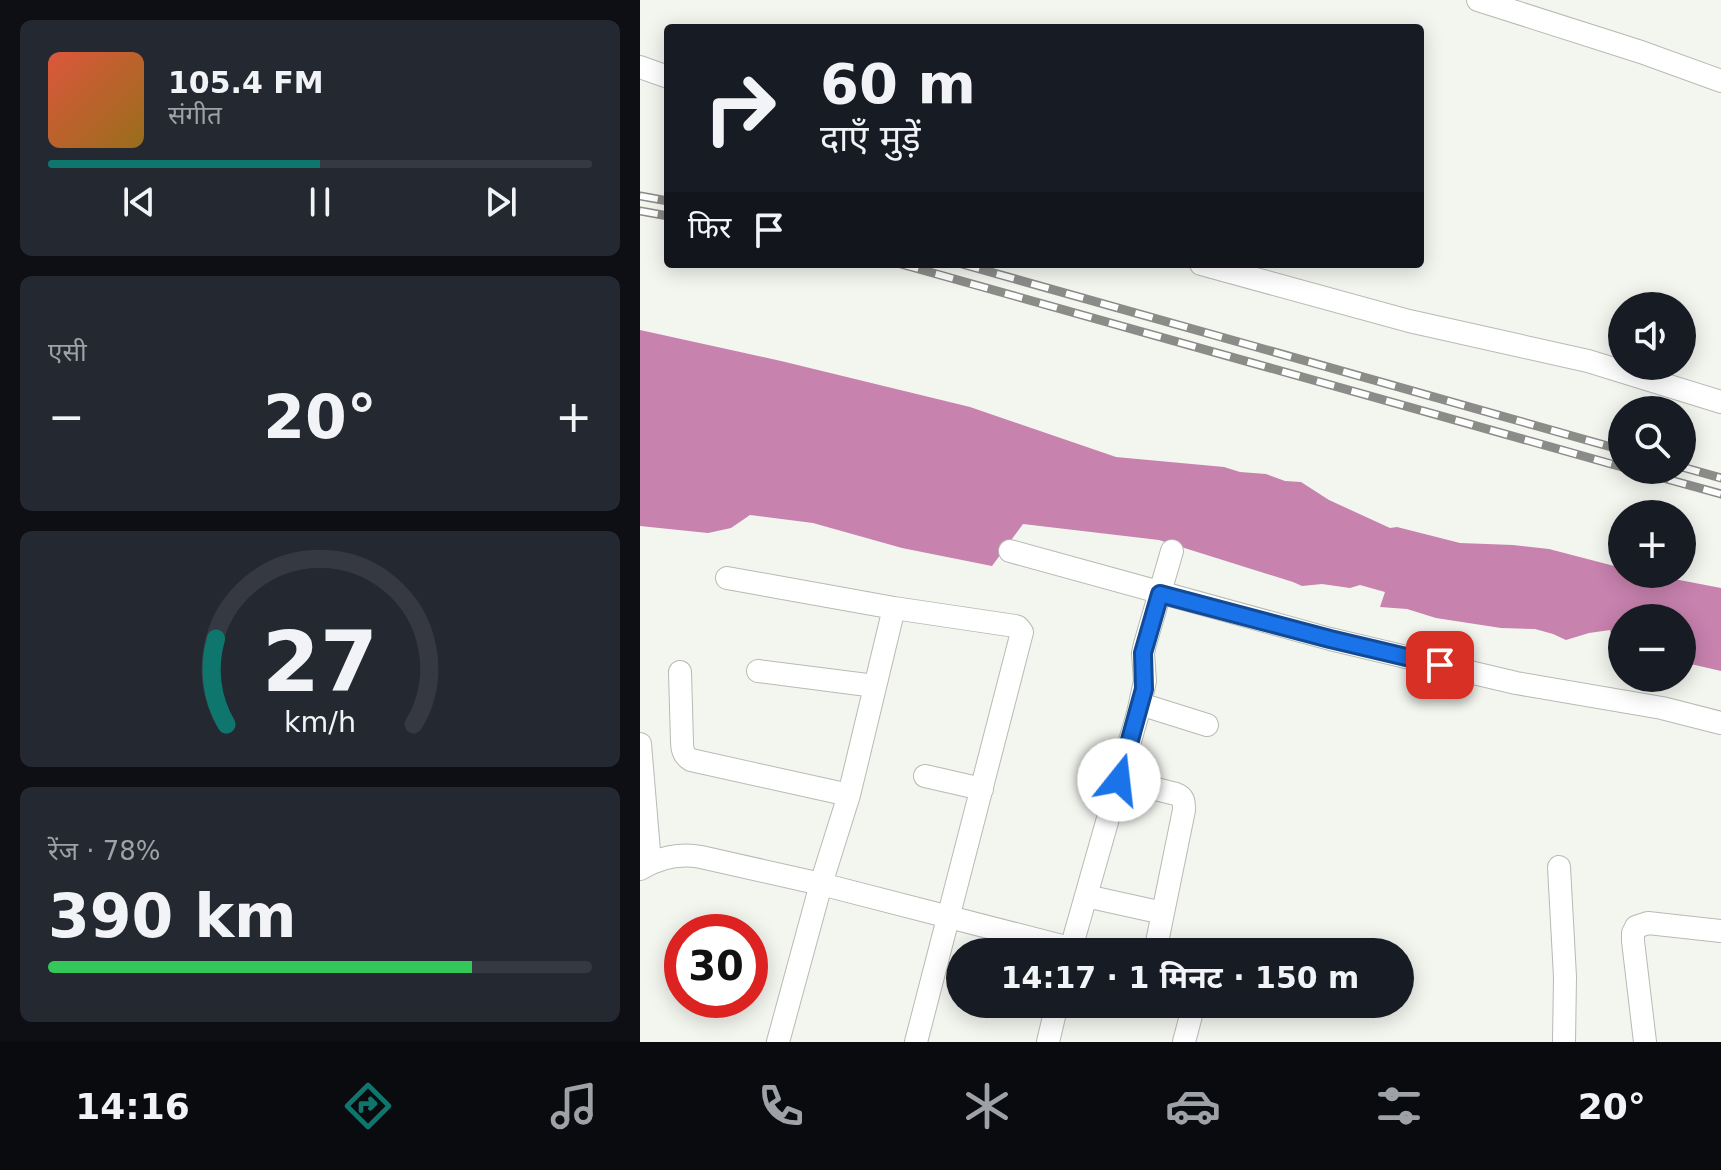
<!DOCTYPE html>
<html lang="hi">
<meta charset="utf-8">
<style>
:root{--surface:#171b24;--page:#242831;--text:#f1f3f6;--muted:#9ea1a6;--line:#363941;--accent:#0f766e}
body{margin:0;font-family:"DejaVu Sans","Noto Sans Devanagari",sans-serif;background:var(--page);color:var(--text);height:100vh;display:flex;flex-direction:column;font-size:30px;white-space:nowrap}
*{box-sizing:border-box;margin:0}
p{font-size:26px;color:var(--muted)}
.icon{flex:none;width:44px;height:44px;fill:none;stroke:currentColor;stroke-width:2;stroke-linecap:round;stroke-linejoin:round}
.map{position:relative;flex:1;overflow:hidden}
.details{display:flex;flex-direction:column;gap:20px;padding:20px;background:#0d0f14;width:640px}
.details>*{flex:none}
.hud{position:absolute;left:24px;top:24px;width:760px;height:244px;border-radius:8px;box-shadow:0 4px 20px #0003;background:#171b24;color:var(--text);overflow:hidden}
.buttons{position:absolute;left:968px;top:292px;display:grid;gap:16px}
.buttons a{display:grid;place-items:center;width:88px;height:88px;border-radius:50%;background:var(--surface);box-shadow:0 4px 20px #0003;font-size:40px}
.speed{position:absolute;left:24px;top:914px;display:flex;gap:16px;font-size:40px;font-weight:700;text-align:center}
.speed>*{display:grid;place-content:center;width:104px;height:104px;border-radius:50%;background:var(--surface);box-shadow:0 4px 20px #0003;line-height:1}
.speed .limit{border:12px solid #d22;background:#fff;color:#111}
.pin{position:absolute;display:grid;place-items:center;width:68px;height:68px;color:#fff;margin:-34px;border-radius:16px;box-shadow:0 4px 12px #0006}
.me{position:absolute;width:88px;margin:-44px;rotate:16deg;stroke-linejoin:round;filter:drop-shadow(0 0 6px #0008)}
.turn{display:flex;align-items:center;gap:28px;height:168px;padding:0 24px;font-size:36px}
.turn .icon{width:104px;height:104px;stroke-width:2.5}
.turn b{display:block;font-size:56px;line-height:68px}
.then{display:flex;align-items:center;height:76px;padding:0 24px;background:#0003;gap:16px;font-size:30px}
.big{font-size:60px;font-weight:700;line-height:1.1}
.details .tile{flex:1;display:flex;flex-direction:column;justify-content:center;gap:12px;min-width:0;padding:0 28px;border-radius:12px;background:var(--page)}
.details .dial{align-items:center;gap:0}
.dial svg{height:208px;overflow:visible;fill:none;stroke:var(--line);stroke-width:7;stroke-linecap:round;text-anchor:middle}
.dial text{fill:var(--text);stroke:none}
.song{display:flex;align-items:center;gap:24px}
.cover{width:96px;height:96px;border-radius:12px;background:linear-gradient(135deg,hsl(10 70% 55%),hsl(40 70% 35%))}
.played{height:8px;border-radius:4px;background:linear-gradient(90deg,var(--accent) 50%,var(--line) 50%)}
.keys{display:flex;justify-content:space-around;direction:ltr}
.heat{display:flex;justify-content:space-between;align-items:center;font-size:44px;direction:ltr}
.charge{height:12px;border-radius:6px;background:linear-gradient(90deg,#34c759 78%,var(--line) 0)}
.trip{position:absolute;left:306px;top:938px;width:468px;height:80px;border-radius:40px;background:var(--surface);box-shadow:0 4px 20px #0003;font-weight:700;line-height:80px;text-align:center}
.menu{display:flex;height:128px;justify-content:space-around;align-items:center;background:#090b0e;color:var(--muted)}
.menu .icon{width:56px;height:56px}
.menu .current{color:var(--accent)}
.menu b{font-size:36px;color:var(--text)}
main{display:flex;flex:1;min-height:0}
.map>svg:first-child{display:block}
.water{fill:#c782ae}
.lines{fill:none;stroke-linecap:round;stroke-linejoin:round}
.minor-casing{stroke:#b8bab4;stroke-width:24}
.minor{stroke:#fff;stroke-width:22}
.rail-casing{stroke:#8b8c88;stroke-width:9}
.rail{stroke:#fff;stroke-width:6;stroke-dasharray:18;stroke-linecap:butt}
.route-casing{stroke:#114b97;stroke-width:20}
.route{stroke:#1a73e8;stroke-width:14}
</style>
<main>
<section class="details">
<div class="tile">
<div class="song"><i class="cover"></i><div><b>105.4 FM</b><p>संगीत</p></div></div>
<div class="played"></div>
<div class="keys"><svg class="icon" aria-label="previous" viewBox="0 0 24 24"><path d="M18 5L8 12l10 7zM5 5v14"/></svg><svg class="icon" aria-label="pause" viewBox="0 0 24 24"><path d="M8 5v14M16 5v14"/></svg><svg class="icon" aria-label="next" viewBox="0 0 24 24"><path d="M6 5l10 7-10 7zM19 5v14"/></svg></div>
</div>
<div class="tile"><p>एसी</p>
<div class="heat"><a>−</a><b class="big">20°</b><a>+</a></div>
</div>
<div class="tile dial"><svg viewBox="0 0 100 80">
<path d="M14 69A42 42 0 1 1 86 69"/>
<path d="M14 69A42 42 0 0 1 10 36" stroke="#0f766e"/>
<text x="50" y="56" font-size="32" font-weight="700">27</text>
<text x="50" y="72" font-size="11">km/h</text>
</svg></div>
<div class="tile"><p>रेंज · 78%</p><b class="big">390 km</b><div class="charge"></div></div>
</section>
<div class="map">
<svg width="1081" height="1042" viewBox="0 0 1081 1042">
<rect width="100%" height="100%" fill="#f3f5ef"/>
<path class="water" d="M 0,330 L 141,361 L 330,407 L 476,457 L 584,467 L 600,472 L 626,474 L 645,481 L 661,482 L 689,500 L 750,528 L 757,527 L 820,543 L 873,545 L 909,549 L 982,568 L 982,574 L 1008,574 L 1081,588 L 1081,671 L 1042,662 L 1042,618 L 982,618 L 982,647 L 974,646 L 970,630 L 949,633 L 926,640 L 913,634 L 895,629 L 861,628 L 796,618 L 767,609 L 740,607 L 745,592 L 720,585 L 710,588 L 682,584 L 662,586 L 653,582 L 519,540 L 383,524 L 352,566 L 262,548 L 173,523 L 110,515 L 91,528 L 68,533 L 0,526 Z"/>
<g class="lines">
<defs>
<path id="minor" d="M 838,0 L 1001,52 L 1081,81
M 0,67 L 28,77
M 561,264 L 769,321 L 948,361 L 1081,402
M 370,551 L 690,639 L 876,683 L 1022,708 L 1081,723
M 87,578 L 254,608 L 375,626 L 378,627 L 382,632 L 276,1042
M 118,671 L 235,686
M 40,672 L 42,742 C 42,751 44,756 51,760 L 209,795
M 500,704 L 567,725
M 0,744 L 10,863
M 285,776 L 342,789
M 479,780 L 536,794 C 544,797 544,802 544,810 L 515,952
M 919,867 L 925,977 L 924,1042
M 0,869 C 18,858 40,853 61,857 L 181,884 L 445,952
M 446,896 L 523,913
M 430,952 L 498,713 L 505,681 L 503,653 L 505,644 L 532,551
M 138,1042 L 181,884 L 209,795 L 254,608
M 408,1042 L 417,1004
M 544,1042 L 554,1004
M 1005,1042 L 993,941 L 993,933 L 996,927 L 1008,923 L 1081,931"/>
</defs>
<use href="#minor" class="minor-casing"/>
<use href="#minor" class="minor"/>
<defs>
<path id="rail" d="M 0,196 L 28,201
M 0,211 L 28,216
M 261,264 L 982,467
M 322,264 L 982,450
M 1042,467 L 1081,478
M 994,470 L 1081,494"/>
</defs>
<use href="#rail" class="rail-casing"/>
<use href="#rail" class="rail"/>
</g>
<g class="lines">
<defs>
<path id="route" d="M 479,780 L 504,689 L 503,653 L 520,594 L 690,639 L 800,665"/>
</defs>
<use href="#route" class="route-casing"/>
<use href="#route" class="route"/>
</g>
</svg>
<div class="buttons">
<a><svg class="icon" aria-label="sound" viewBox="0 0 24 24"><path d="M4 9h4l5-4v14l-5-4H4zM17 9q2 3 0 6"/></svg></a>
<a><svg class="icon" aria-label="search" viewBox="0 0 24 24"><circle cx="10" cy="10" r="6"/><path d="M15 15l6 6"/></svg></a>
<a>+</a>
<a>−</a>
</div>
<div class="speed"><div class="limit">30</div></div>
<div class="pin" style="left:800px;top:665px;background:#d93025"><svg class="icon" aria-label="arrive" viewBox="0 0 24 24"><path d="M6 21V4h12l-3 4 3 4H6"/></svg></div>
<svg class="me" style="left:479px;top:780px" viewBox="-20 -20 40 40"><circle r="19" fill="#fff"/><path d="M0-13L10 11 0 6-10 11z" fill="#1a73e8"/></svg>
<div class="trip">14:17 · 1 मिनट · 150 m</div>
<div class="hud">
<div class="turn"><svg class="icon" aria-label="right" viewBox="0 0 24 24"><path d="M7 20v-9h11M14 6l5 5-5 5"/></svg><div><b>60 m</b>दाएँ मुड़ें</div></div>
<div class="then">फिर<svg class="icon" aria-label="arrive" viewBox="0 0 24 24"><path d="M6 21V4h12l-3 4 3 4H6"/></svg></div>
</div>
</div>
</main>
<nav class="menu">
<b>14:16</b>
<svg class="icon current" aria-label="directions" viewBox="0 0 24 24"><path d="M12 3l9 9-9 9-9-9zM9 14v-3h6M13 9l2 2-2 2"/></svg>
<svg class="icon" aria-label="music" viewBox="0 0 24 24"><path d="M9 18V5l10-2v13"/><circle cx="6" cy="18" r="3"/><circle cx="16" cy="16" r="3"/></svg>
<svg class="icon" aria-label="phone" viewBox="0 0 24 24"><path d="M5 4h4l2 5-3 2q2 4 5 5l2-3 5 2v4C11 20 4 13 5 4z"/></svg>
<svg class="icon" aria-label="climate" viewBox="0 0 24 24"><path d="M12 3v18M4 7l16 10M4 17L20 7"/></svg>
<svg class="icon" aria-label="car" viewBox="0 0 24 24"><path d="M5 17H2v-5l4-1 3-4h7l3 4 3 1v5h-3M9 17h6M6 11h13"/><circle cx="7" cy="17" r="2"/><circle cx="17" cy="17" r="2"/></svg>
<svg class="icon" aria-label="filters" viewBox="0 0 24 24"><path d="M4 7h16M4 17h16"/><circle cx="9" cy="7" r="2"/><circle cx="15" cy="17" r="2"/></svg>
<b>20°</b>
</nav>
